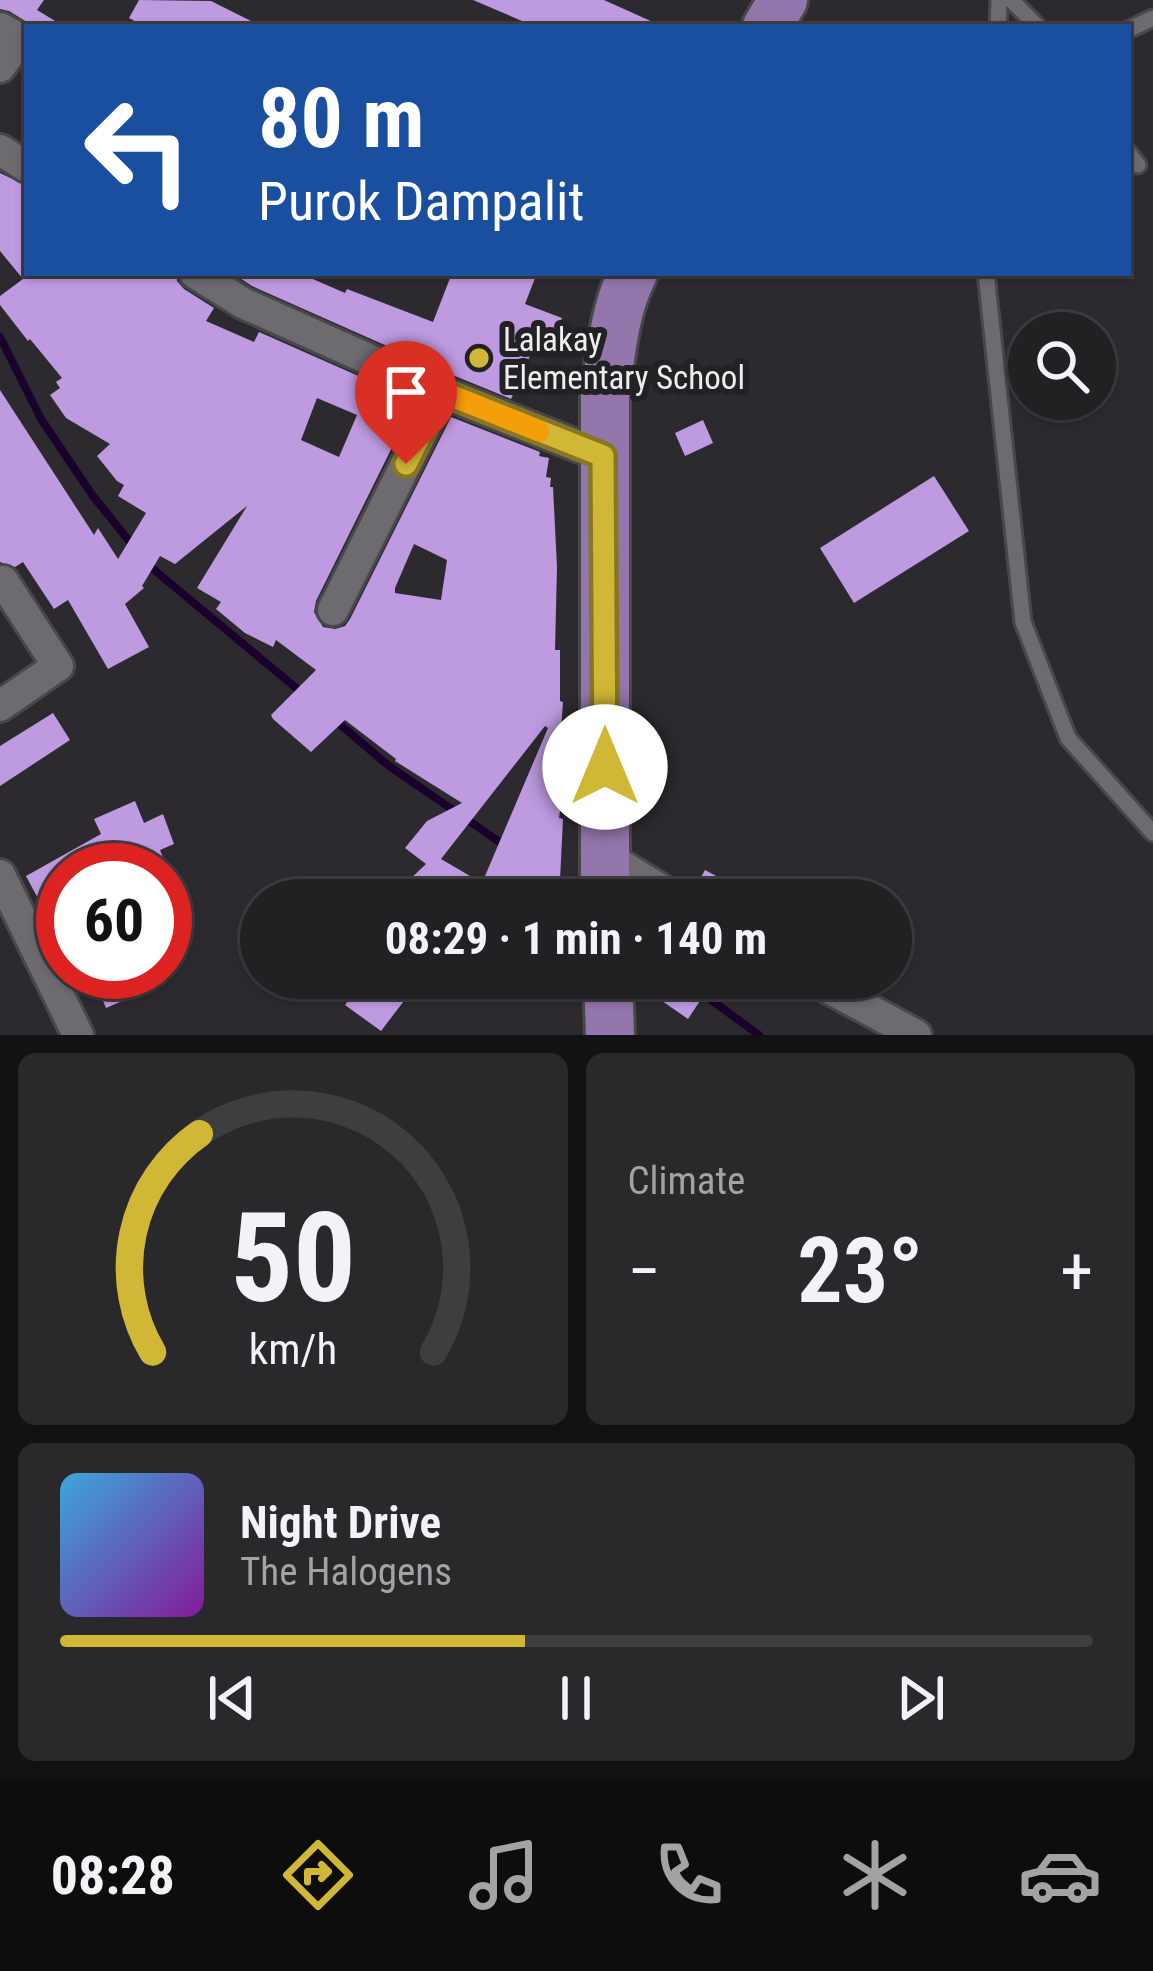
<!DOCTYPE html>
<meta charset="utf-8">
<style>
:root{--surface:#212022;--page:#29282a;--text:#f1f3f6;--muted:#a2a3a5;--line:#3e3e40;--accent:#d0b736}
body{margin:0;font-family:"Roboto Condensed",sans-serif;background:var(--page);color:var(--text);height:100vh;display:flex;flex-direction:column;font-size:45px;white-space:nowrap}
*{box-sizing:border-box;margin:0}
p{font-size:39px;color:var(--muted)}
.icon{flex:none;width:66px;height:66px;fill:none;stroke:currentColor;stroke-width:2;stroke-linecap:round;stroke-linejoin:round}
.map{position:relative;height:1035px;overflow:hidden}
.side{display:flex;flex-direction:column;gap:18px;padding:18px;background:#121213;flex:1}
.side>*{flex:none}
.banner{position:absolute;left:24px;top:24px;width:1107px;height:252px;border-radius:0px;box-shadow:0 3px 9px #0004,0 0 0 3px var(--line);background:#1a4fa0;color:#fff;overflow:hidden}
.fabs{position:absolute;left:1008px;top:312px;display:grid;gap:24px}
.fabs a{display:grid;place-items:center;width:108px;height:108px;border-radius:50%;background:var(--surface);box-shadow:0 3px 9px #0004,0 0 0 3px var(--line);font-size:60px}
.speed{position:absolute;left:36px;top:843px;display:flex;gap:24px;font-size:60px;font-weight:700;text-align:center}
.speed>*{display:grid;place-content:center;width:156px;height:156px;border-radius:50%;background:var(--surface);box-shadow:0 3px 9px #0004,0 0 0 3px var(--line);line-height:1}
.speed .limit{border:18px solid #d22;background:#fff;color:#111}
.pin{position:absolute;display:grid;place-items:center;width:102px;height:102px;color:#fff;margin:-123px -51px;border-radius:50% 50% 50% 0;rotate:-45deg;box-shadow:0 0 12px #0007}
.pin .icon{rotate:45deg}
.me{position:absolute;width:132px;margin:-66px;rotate:0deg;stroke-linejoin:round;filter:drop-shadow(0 0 9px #0008)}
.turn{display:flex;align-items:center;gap:42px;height:252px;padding:0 36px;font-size:54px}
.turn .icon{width:156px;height:156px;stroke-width:2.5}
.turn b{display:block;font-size:84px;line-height:102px}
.big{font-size:90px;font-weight:700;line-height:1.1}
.side .widget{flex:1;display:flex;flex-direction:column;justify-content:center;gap:18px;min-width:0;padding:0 42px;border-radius:18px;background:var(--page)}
.side .dial{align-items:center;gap:0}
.dial svg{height:312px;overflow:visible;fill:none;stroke:var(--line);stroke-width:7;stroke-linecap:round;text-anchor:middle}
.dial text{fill:var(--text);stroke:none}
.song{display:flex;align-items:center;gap:36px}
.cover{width:144px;height:144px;border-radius:18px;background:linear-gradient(135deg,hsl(200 70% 55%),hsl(290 70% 35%))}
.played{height:12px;border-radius:6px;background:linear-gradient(90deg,var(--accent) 45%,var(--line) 45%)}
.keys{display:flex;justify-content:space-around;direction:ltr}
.heat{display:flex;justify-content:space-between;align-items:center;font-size:66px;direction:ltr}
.side .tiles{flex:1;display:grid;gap:18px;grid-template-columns:1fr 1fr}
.widget:last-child{grid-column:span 2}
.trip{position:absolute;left:240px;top:879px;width:672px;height:120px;border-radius:60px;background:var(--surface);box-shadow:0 3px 9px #0004,0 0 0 3px var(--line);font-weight:700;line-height:120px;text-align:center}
.tabs{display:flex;height:192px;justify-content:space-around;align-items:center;background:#0d0d0e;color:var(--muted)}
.tabs .icon{width:84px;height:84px}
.tabs .on{color:var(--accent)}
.tabs b{font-size:54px;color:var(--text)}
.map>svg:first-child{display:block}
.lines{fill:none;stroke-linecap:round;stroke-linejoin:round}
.stream{stroke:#1a012b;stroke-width:8}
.building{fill:#be9ae0;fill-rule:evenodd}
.lane-casing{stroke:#48474a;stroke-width:21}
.street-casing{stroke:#48474a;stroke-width:36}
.primary-casing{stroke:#48474a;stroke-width:54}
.lane{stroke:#6d6b6f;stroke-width:15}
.street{stroke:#6d6b6f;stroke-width:30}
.primary{stroke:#9376ac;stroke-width:48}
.route-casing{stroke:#877723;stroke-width:30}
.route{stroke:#d0b736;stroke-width:21}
.slow{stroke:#f59e0b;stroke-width:21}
.poi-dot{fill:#d0b736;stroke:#222124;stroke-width:4.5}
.labels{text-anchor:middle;stroke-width:12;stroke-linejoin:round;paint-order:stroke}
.poi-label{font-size:33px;fill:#eeedf0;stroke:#222124;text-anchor:start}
</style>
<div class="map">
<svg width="1153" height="1035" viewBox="0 0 1153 1035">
<rect width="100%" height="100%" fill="#2c2a2e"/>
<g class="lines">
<path class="stream" d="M 0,337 L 41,419 L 93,496 L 134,547
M 147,564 L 301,692
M 336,721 L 389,766 L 507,847
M 552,882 L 577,900
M 681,978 L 759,1035"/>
</g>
<path class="building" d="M 0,0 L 44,0 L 37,10 L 65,27 L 35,27 L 9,11 L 0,9 Z
M 139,0 L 211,1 L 263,27 L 146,27 L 129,18 Z
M 473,0 L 604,0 L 664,27 L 536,27 Z
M 0,173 L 27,186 L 27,275 L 30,273 L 176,273 L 177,281 L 184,289 L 214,308 L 206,321 L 254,342 L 259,332 L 415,401 L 316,601 L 314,612 L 323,627 L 335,629 L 345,626 L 350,619 L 451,417 L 540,452 L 539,456 L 549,458 L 546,477 L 551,478 L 550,487 L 553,487 L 557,567 L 555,650 L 560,650 L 560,701 L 563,702 L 559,760 L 559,796 L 562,796 L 559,818 L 563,819 L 559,900 L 425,900 L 406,883 L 426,864 L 405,848 L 427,821 L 462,803 L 395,761 L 396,759 L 345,720 L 311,752 L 273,719 L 271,715 L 316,670 L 276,640 L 273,647 L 245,633 L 216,609 L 221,602 L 197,588 L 247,506 L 175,564 L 160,556 L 142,586 L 144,588 L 125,604 L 149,647 L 108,669 L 68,600 L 54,609 L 23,562 L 15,567 L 0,562 L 0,390 L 94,535 L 98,528 L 118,559 L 146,513 L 118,496 L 124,485 L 117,481 L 97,456 L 110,444 L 66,418 L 50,395 L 60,388 L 56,382 L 62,378 L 30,339 L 28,341 L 0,305 L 0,296 L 23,279 L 0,251 ZM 317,398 L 357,415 L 339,457 L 301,440 ZM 414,544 L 447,560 L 441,600 L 395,593 L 395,588 ZM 545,726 L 548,728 L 482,883 L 441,859 Z
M 232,273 L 299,273 L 345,293 L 347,289 L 433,322 L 452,273 L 537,273 L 525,304 L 562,318 L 545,355 L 532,351 L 511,399 L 450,374 L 252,286 Z
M 703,420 L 713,443 L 685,456 L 675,433 Z
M 934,476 L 969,531 L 854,603 L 820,548 Z
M 53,713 L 70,740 L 0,786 L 0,746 Z
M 135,801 L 144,823 L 163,814 L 174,844 L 160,850 L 164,860 L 137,870 L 63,870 L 63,895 L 42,906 L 26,876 L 101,834 L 94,819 Z
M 705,870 L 731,884 L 722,900 L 697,900 L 694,890 Z
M 91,972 L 140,972 L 148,990 L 106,1008 Z
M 365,978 L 390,978 L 410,993 L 381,1031 L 345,1005 Z
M 663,978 L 715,978 L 688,1019 L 652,994 Z"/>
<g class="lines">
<defs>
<path id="lane" d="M 1011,0 L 1038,27
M 998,27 L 999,0
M 1128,30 L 1153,18
M 1128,152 L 1138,165
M 986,273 L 1023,622 L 1068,738 L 1153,833"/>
<path id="street" d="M 0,28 L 20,39 L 0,67
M 0,150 L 27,167
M 195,273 L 243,303 L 442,392 L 603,456
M 333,610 L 442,392
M 0,706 L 58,666 L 3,581
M 606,856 L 678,900
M 0,875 L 78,1035
M 810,978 L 916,1035"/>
<path id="primary" d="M 767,27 L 783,0
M 605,900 L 605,396 C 611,355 614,310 633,273
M 608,978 L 610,1035"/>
</defs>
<use href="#lane" class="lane-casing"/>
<use href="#street" class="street-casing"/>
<use href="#primary" class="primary-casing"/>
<use href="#lane" class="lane"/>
<use href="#street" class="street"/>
<use href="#primary" class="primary"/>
</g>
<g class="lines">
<defs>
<path id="route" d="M 406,464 L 442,392 L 603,456 L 605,767"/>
</defs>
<use href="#route" class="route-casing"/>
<use href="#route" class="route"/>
<path class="slow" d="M 438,400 L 442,392 L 539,431"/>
</g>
<circle class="poi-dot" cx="479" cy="358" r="12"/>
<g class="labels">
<g class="poi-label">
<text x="503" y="351">Lalakay<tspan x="503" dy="38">Elementary School</tspan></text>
</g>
</g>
</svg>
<div class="fabs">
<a><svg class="icon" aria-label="search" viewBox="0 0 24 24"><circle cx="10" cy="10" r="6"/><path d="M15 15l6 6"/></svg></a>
</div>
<div class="speed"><div class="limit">60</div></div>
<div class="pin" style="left:406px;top:464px;background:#d93025"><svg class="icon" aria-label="arrive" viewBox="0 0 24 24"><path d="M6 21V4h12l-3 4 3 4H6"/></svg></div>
<svg class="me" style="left:605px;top:767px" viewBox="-20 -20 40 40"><circle r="19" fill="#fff"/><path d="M0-13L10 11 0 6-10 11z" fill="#d0b736"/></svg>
<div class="trip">08:29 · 1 min · 140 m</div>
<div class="banner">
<div class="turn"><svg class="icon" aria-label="left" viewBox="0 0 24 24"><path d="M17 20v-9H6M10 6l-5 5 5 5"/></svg><div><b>80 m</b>Purok Dampalit</div></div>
</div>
</div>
<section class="side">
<div class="tiles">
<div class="widget dial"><svg viewBox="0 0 100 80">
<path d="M14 69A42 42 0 1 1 86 69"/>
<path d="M14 69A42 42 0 0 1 26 13" stroke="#d0b736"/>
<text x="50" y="56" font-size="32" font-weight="700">50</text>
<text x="50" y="72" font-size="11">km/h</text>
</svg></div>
<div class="widget"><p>Climate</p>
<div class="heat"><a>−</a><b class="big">23°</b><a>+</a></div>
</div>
<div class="widget">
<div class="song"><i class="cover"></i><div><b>Night Drive</b><p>The Halogens</p></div></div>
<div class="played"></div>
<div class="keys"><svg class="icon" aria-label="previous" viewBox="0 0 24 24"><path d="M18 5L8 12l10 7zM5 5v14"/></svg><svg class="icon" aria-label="pause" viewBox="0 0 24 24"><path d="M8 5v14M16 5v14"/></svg><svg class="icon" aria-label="next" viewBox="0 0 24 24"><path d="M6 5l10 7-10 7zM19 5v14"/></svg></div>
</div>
</div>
</section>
<nav class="tabs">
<b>08:28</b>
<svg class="icon on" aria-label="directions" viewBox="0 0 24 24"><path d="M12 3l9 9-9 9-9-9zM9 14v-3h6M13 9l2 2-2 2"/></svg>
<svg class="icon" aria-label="music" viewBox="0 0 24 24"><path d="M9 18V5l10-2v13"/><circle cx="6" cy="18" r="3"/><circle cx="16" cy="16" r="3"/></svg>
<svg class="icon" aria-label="phone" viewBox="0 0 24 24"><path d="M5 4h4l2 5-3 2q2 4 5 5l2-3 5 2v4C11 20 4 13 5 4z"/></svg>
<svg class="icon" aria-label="climate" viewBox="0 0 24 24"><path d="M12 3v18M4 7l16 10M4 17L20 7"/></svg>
<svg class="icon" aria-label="car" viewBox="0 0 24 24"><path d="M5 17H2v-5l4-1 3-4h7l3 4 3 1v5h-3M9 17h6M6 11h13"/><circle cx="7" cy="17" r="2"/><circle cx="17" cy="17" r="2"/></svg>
</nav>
